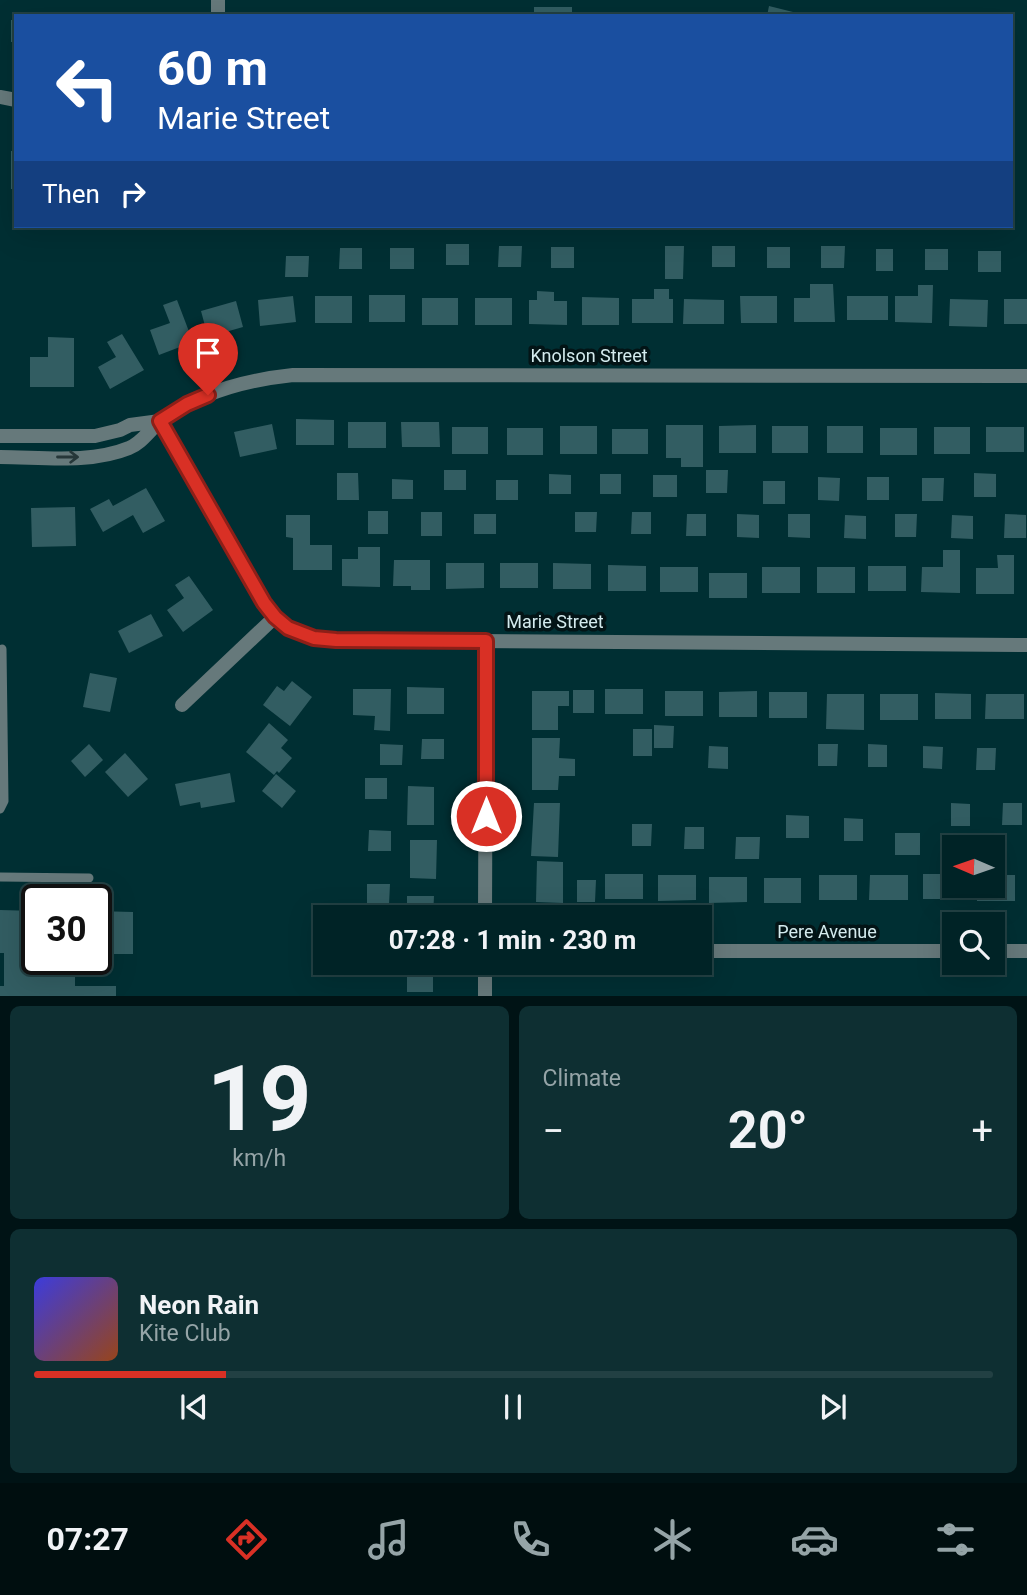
<!DOCTYPE html>
<meta charset="utf-8">
<style>
:root{--surface:#002326;--page:#0e2f32;--text:#f1f3f6;--muted:#95a4a7;--line:#224043;--accent:#d93025}
body{margin:0;font-family:Roboto,sans-serif;background:var(--page);color:var(--text);height:100vh;display:flex;flex-direction:column;font-size:26px;white-space:nowrap}
*{box-sizing:border-box;margin:0}
p{font-size:23px;color:var(--muted)}
.icon{flex:none;width:38px;height:38px;fill:none;stroke:currentColor;stroke-width:2;stroke-linecap:round;stroke-linejoin:round}
.map{position:relative;height:996px;overflow:hidden}
.details{display:flex;flex-direction:column;gap:10px;padding:10px;background:#001315;flex:1}
.details>*{flex:none}
.guide{position:absolute;left:14px;top:14px;width:999px;height:214px;border-radius:0px;box-shadow:0 7px 28px #0002,0 0 0 2px var(--line);background:#1a4fa0;color:#fff;overflow:hidden}
.needle{width:46px;rotate:272deg}
.fabs{position:absolute;left:942px;top:835px;display:grid;gap:14px}
.fabs a{display:grid;place-items:center;width:63px;height:63px;border-radius:0px;background:var(--surface);box-shadow:0 7px 28px #0002,0 0 0 2px var(--line);font-size:35px}
.speed{position:absolute;left:21px;top:884px;display:flex;gap:14px;font-size:35px;font-weight:700;text-align:center}
.speed>*{display:grid;place-content:center;width:91px;height:91px;border-radius:50%;background:var(--surface);box-shadow:0 7px 28px #0002,0 0 0 2px var(--line);line-height:1}
.speed .limit{border:4px solid #111;border-radius:10px;background:#fff;color:#111}
.pin{position:absolute;display:grid;place-items:center;width:60px;height:60px;color:#fff;margin:-72px -30px;border-radius:50% 50% 50% 0;rotate:-45deg;box-shadow:0 0 7px #0007}
.pin .icon{rotate:45deg}
.me{position:absolute;width:77px;margin:-38px;rotate:0deg;stroke-linejoin:round;filter:drop-shadow(0 0 5px #0008)}
.turn{display:flex;align-items:center;gap:24px;height:147px;padding:0 28px;font-size:32px}
.turn .icon{width:91px;height:91px;stroke-width:2.5}
.turn b{display:block;font-size:49px;line-height:60px}
.then{display:flex;align-items:center;height:66px;padding:0 28px;background:#0003;gap:14px;font-size:26px}
.big{font-size:52px;font-weight:700;line-height:1.1}
.details .card{flex:1;display:flex;flex-direction:column;justify-content:center;gap:10px;min-width:0;padding:0 24px;border-radius:10px;background:var(--page)}
.details .dial{align-items:center;gap:0}
.dial b{font-size:91px;line-height:1}
.song{display:flex;align-items:center;gap:21px}
.cover{width:84px;height:84px;border-radius:10px;background:linear-gradient(135deg,hsl(240 70% 55%),hsl(20 70% 35%))}
.played{height:7px;border-radius:4px;background:linear-gradient(90deg,var(--accent) 20%,var(--line) 20%)}
.keys{display:flex;justify-content:space-around;direction:ltr}
.heat{display:flex;justify-content:space-between;align-items:center;font-size:38px;direction:ltr}
.details .tiles{flex:1;display:grid;gap:10px;grid-template-columns:1fr 1fr}
.card:last-child{grid-column:span 2}
.trip{position:absolute;left:313px;top:905px;width:399px;height:70px;border-radius:0px;background:var(--surface);box-shadow:0 7px 28px #0002,0 0 0 2px var(--line);font-weight:700;line-height:70px;text-align:center}
.dock{display:flex;height:112px;justify-content:space-around;align-items:center;background:#000e0f;color:var(--muted)}
.dock .icon{width:49px;height:49px}
.dock .active{color:var(--accent)}
.dock b{font-size:32px;color:var(--text)}
.map>svg:first-child{display:block}
.building{fill:#325d62}
.lines{fill:none;stroke-linecap:round;stroke-linejoin:round}
.service{stroke:#66797b;stroke-width:9}
.minor{stroke:#66797b;stroke-width:14}
.oneway{stroke:#263739}
.route-casing{stroke:#8d1f18;stroke-width:18}
.route{stroke:#d93025;stroke-width:12}
.labels{text-anchor:middle;stroke-width:7;stroke-linejoin:round;paint-order:stroke}
.street-label{font-size:18px;fill:#d4ebee;stroke:#031416}
</style>
<div class="map">
<svg width="1027" height="997" viewBox="0 0 1027 997">
<rect width="100%" height="100%" fill="#002f33"/>
<path class="building" d="M 769,6 L 805,15 L 804,16 L 767,16 Z
M 534,7 L 572,7 L 572,16 L 534,16 Z
M 714,13 L 752,13 L 752,16 L 714,16 Z
M 11,20 L 16,20 L 16,42 L 11,42 Z
M 11,151 L 16,151 L 16,189 L 11,189 Z
M 446,244 L 469,244 L 469,265 L 446,265 Z
M 499,246 L 522,246 L 521,267 L 498,267 Z
M 665,246 L 684,246 L 683,279 L 665,279 Z
M 712,246 L 735,246 L 735,267 L 712,267 Z
M 821,246 L 845,246 L 844,268 L 821,268 Z
M 551,247 L 574,247 L 574,268 L 551,268 Z
M 767,247 L 790,247 L 790,268 L 767,268 Z
M 340,248 L 362,248 L 362,269 L 339,269 Z
M 390,248 L 414,248 L 414,269 L 390,269 Z
M 876,249 L 893,249 L 893,271 L 876,271 Z
M 925,249 L 948,249 L 948,270 L 925,270 Z
M 978,251 L 1001,251 L 1001,272 L 978,272 Z
M 286,256 L 309,256 L 308,277 L 285,277 Z
M 810,284 L 833,284 L 835,322 L 794,322 L 794,298 L 810,298 Z
M 918,285 L 933,285 L 932,323 L 895,322 L 895,296 L 918,296 Z
M 654,289 L 669,289 L 669,299 L 673,299 L 673,323 L 632,323 L 632,299 L 654,299 Z
M 537,291 L 554,292 L 554,301 L 567,301 L 567,325 L 529,324 L 529,300 L 537,300 Z
M 369,295 L 405,295 L 405,322 L 369,322 Z
M 293,296 L 296,322 L 260,326 L 258,300 Z
M 315,296 L 352,296 L 352,323 L 315,323 Z
M 740,296 L 777,296 L 777,323 L 741,323 Z
M 847,296 L 888,296 L 888,320 L 847,320 Z
M 582,297 L 619,298 L 619,325 L 582,325 Z
M 422,298 L 458,298 L 458,325 L 422,325 Z
M 475,298 L 512,298 L 512,325 L 475,325 Z
M 684,299 L 724,300 L 724,324 L 683,324 Z
M 950,299 L 988,300 L 987,327 L 949,326 Z
M 1004,299 L 1027,299 L 1027,324 L 1004,324 Z
M 177,300 L 193,342 L 159,355 L 150,330 L 170,323 L 163,305 Z
M 236,301 L 243,327 L 208,337 L 201,311 Z
M 122,334 L 144,370 L 110,389 L 98,367 L 116,357 L 107,342 Z
M 48,337 L 74,338 L 74,387 L 30,387 L 30,357 L 48,357 Z
M 296,419 L 334,420 L 334,445 L 296,445 Z
M 348,422 L 386,422 L 386,448 L 348,448 Z
M 401,422 L 439,422 L 440,447 L 402,447 Z
M 272,424 L 277,449 L 240,457 L 234,432 Z
M 666,425 L 703,425 L 703,467 L 681,467 L 681,458 L 666,458 Z
M 756,425 L 756,453 L 719,453 L 719,426 Z
M 560,426 L 597,426 L 597,454 L 560,454 Z
M 772,426 L 808,426 L 808,453 L 772,453 Z
M 827,426 L 863,426 L 863,453 L 827,453 Z
M 452,427 L 488,427 L 488,454 L 452,454 Z
M 934,427 L 970,427 L 970,454 L 934,454 Z
M 986,427 L 1024,427 L 1024,452 L 986,452 Z
M 507,428 L 543,428 L 543,455 L 507,455 Z
M 880,428 L 917,428 L 917,455 L 880,455 Z
M 612,429 L 648,429 L 648,454 L 612,454 Z
M 444,470 L 466,470 L 466,490 L 444,490 Z
M 706,470 L 728,470 L 727,493 L 706,493 Z
M 337,473 L 358,473 L 359,500 L 337,500 Z
M 974,473 L 996,474 L 996,497 L 974,497 Z
M 549,474 L 571,475 L 571,494 L 549,494 Z
M 600,474 L 621,474 L 621,494 L 600,494 Z
M 653,475 L 677,475 L 677,497 L 653,497 Z
M 818,477 L 840,478 L 839,501 L 818,500 Z
M 867,477 L 889,477 L 889,500 L 867,500 Z
M 922,478 L 944,478 L 943,501 L 922,501 Z
M 392,479 L 413,480 L 413,499 L 392,499 Z
M 496,480 L 518,480 L 518,500 L 496,500 Z
M 763,481 L 785,481 L 785,504 L 763,504 Z
M 146,488 L 165,521 L 143,533 L 133,515 L 103,532 L 90,509 L 109,499 L 113,506 Z
M 75,507 L 76,546 L 32,547 L 31,508 Z
M 368,511 L 388,511 L 388,534 L 368,534 Z
M 421,512 L 442,512 L 442,536 L 421,536 Z
M 575,512 L 597,512 L 596,532 L 575,532 Z
M 632,512 L 651,512 L 651,534 L 631,534 Z
M 474,514 L 496,514 L 496,534 L 474,534 Z
M 687,514 L 706,514 L 706,536 L 686,536 Z
M 737,514 L 759,515 L 759,538 L 737,537 Z
M 788,514 L 810,514 L 810,538 L 788,537 Z
M 895,514 L 917,514 L 916,537 L 895,537 Z
M 1005,514 L 1026,515 L 1026,538 L 1004,538 Z
M 286,515 L 310,515 L 310,545 L 332,545 L 332,570 L 293,570 L 293,538 L 286,537 Z
M 845,515 L 866,516 L 866,539 L 844,538 Z
M 952,515 L 973,516 L 973,539 L 951,538 Z
M 358,547 L 380,547 L 380,587 L 342,586 L 342,559 L 358,559 Z
M 943,550 L 960,550 L 960,593 L 921,592 L 922,567 L 943,567 Z
M 997,555 L 1014,555 L 1014,594 L 976,594 L 976,568 L 998,568 Z
M 394,560 L 430,560 L 430,590 L 411,590 L 411,586 L 393,586 Z
M 446,563 L 484,563 L 484,588 L 446,589 Z
M 500,563 L 538,563 L 538,588 L 500,588 Z
M 553,563 L 591,564 L 591,589 L 553,589 Z
M 608,565 L 646,566 L 646,591 L 608,591 Z
M 868,566 L 906,566 L 906,591 L 868,591 Z
M 660,567 L 698,567 L 698,592 L 660,592 Z
M 762,567 L 800,567 L 800,593 L 762,593 Z
M 817,567 L 855,567 L 855,593 L 817,593 Z
M 709,573 L 747,573 L 747,598 L 709,598 Z
M 189,576 L 213,610 L 183,632 L 167,610 L 184,598 L 175,585 Z
M 151,614 L 163,636 L 129,653 L 118,631 Z
M 90,673 L 117,678 L 110,712 L 83,707 Z
M 292,681 L 312,697 L 290,726 L 263,705 L 277,686 L 284,691 Z
M 407,687 L 444,688 L 444,714 L 407,714 Z
M 353,689 L 391,689 L 390,731 L 374,730 L 375,716 L 353,715 Z
M 605,689 L 643,689 L 643,714 L 605,714 Z
M 573,690 L 594,690 L 594,713 L 573,713 Z
M 532,691 L 569,691 L 569,706 L 558,706 L 558,730 L 532,730 Z
M 665,691 L 703,691 L 703,716 L 665,716 Z
M 757,691 L 757,717 L 719,717 L 719,692 Z
M 769,692 L 807,692 L 807,718 L 769,718 Z
M 935,693 L 971,694 L 971,719 L 935,719 Z
M 827,694 L 864,694 L 864,730 L 826,729 Z
M 880,694 L 918,694 L 918,720 L 880,720 Z
M 986,694 L 1024,694 L 1024,719 L 985,719 Z
M 269,723 L 288,740 L 281,748 L 292,758 L 279,773 L 277,771 L 274,775 L 246,752 Z
M 654,725 L 674,726 L 673,748 L 654,748 Z
M 633,729 L 652,729 L 652,756 L 633,756 Z
M 532,738 L 560,738 L 559,758 L 575,759 L 575,776 L 559,776 L 558,790 L 532,790 Z
M 422,739 L 444,739 L 444,759 L 421,759 Z
M 89,744 L 103,760 L 85,777 L 71,761 Z
M 380,744 L 403,745 L 402,765 L 380,765 Z
M 818,744 L 838,744 L 837,766 L 818,766 Z
M 868,744 L 887,745 L 887,767 L 868,767 Z
M 709,746 L 728,747 L 728,769 L 708,768 Z
M 923,746 L 943,747 L 942,769 L 923,768 Z
M 977,748 L 996,748 L 995,770 L 976,770 Z
M 125,753 L 148,779 L 128,797 L 105,772 Z
M 230,773 L 235,802 L 201,808 L 200,802 L 180,806 L 175,784 Z
M 276,774 L 296,791 L 282,808 L 262,791 Z
M 365,778 L 387,778 L 387,799 L 365,799 Z
M 408,786 L 434,787 L 434,825 L 407,825 Z
M 534,803 L 560,803 L 558,857 L 531,856 Z
M 951,803 L 970,804 L 970,826 L 951,826 Z
M 1003,803 L 1022,803 L 1022,825 L 1002,825 Z
M 786,815 L 809,816 L 809,838 L 786,838 Z
M 844,818 L 863,819 L 863,841 L 844,841 Z
M 632,824 L 652,824 L 651,846 L 632,846 Z
M 685,827 L 704,827 L 704,849 L 684,849 Z
M 369,830 L 391,831 L 391,851 L 368,851 Z
M 895,833 L 920,833 L 920,855 L 895,855 Z
M 736,837 L 760,837 L 759,859 L 735,859 Z
M 410,840 L 437,840 L 436,879 L 410,878 Z
M 945,855 L 954,855 L 954,886 L 961,886 L 961,899 L 923,899 L 923,874 L 945,874 Z
M 537,861 L 563,862 L 563,903 L 536,902 Z
M 605,874 L 643,874 L 643,899 L 605,899 Z
M 658,875 L 696,875 L 696,900 L 658,901 Z
M 819,875 L 857,875 L 857,900 L 819,900 Z
M 870,875 L 908,875 L 908,900 L 869,900 Z
M 992,875 L 1015,875 L 1015,901 L 977,901 L 977,886 L 992,886 Z
M 709,877 L 747,877 L 747,902 L 709,903 Z
M 764,878 L 801,878 L 801,903 L 764,903 Z
M 577,880 L 596,880 L 595,902 L 577,902 Z
M 367,884 L 390,884 L 389,905 L 367,904 Z
M 407,896 L 434,896 L 433,917 L 407,917 Z
M 0,910 L 37,911 L 37,959 L 75,959 L 75,986 L 116,986 L 116,997 L 0,997 L 0,986 L 4,986 L 4,953 L 0,953 Z
M 96,911 L 133,912 L 133,954 L 96,954 Z
M 407,962 L 433,962 L 433,992 L 407,992 Z"/>
<g class="lines">
<path class="service" d="M 0,809 L 4,801 L 2,649
M 0,877 L 89,878"/>
<path class="minor" d="M 218,0 L 218,16
M 0,97 L 16,100
M 160,421 L 264,603 C 285,630 302,638 336,640 L 1027,645
M 0,436 L 95,436 L 120,430 L 130,425 L 160,421
M 0,457 C 41,457 90,464 129,448 C 142,443 150,429 162,420 C 200,392 246,380 293,375 L 1027,376
M 182,705 L 275,617
M 485,917 L 486,641
M 700,951 L 954,951
M 992,951 L 1027,951
M 485,997 L 485,962"/>
</g>
<defs><path id="oneway-shaft" d="M-6 0H5M1.5-3L5.5 0L1.5 3" fill="none" stroke-width="1.6" stroke-linecap="round" stroke-linejoin="round" transform="scale(1.75)"/></defs>
<use class="oneway" href="#oneway-shaft" transform="translate(68 457)"/>
<g class="lines">
<defs>
<path id="route" d="M 208,395 L 187,404 L 160,421 L 264,603 L 275,617 L 288,628 L 314,638 L 336,640 L 486,641 L 486,816"/>
</defs>
<use href="#route" class="route-casing"/>
<use href="#route" class="route"/>
</g>
<g class="labels">
<g class="street-label">
<text x="589" y="362">Knolson Street</text>
<text x="555" y="628">Marie Street</text>
<text x="827" y="938">Pere Avenue</text>
</g>
</g>
</svg>
<div class="fabs">
<a><svg class="needle" viewBox="-14 -14 28 28"><path d="M0-13l5 13h-10z" fill="#e53935"/><path d="M0 13l5-13h-10z" fill="#95a4a7"/></svg></a>
<a><svg class="icon" aria-label="search" viewBox="0 0 24 24"><circle cx="10" cy="10" r="6"/><path d="M15 15l6 6"/></svg></a>
</div>
<div class="speed"><div class="limit">30</div></div>
<div class="pin" style="left:208px;top:395px;background:#d93025"><svg class="icon" aria-label="arrive" viewBox="0 0 24 24"><path d="M6 21V4h12l-3 4 3 4H6"/></svg></div>
<svg class="me" style="left:486px;top:816px" viewBox="-20 -20 40 40"><circle r="17" fill="#d93025" stroke="#fff" stroke-width="3"/><path d="M0-11L8 9 0 5-8 9z" fill="#fff"/></svg>
<div class="trip">07:28 · 1 min · 230 m</div>
<div class="guide">
<div class="turn"><svg class="icon" aria-label="left" viewBox="0 0 24 24"><path d="M17 20v-9H6M10 6l-5 5 5 5"/></svg><div><b>60 m</b>Marie Street</div></div>
<div class="then">Then<svg class="icon" aria-label="right" viewBox="0 0 24 24"><path d="M7 20v-9h11M14 6l5 5-5 5"/></svg></div>
</div>
</div>
<section class="details">
<div class="tiles">
<div class="card dial"><b>19</b><p>km/h</p></div>
<div class="card"><p>Climate</p>
<div class="heat"><a>−</a><b class="big">20°</b><a>+</a></div>
</div>
<div class="card">
<div class="song"><i class="cover"></i><div><b>Neon Rain</b><p>Kite Club</p></div></div>
<div class="played"></div>
<div class="keys"><svg class="icon" aria-label="previous" viewBox="0 0 24 24"><path d="M18 5L8 12l10 7zM5 5v14"/></svg><svg class="icon" aria-label="pause" viewBox="0 0 24 24"><path d="M8 5v14M16 5v14"/></svg><svg class="icon" aria-label="next" viewBox="0 0 24 24"><path d="M6 5l10 7-10 7zM19 5v14"/></svg></div>
</div>
</div>
</section>
<nav class="dock">
<b>07:27</b>
<svg class="icon active" aria-label="directions" viewBox="0 0 24 24"><path d="M12 3l9 9-9 9-9-9zM9 14v-3h6M13 9l2 2-2 2"/></svg>
<svg class="icon" aria-label="music" viewBox="0 0 24 24"><path d="M9 18V5l10-2v13"/><circle cx="6" cy="18" r="3"/><circle cx="16" cy="16" r="3"/></svg>
<svg class="icon" aria-label="phone" viewBox="0 0 24 24"><path d="M5 4h4l2 5-3 2q2 4 5 5l2-3 5 2v4C11 20 4 13 5 4z"/></svg>
<svg class="icon" aria-label="climate" viewBox="0 0 24 24"><path d="M12 3v18M4 7l16 10M4 17L20 7"/></svg>
<svg class="icon" aria-label="car" viewBox="0 0 24 24"><path d="M5 17H2v-5l4-1 3-4h7l3 4 3 1v5h-3M9 17h6M6 11h13"/><circle cx="7" cy="17" r="2"/><circle cx="17" cy="17" r="2"/></svg>
<svg class="icon" aria-label="filters" viewBox="0 0 24 24"><path d="M4 7h16M4 17h16"/><circle cx="9" cy="7" r="2"/><circle cx="15" cy="17" r="2"/></svg>
</nav>
